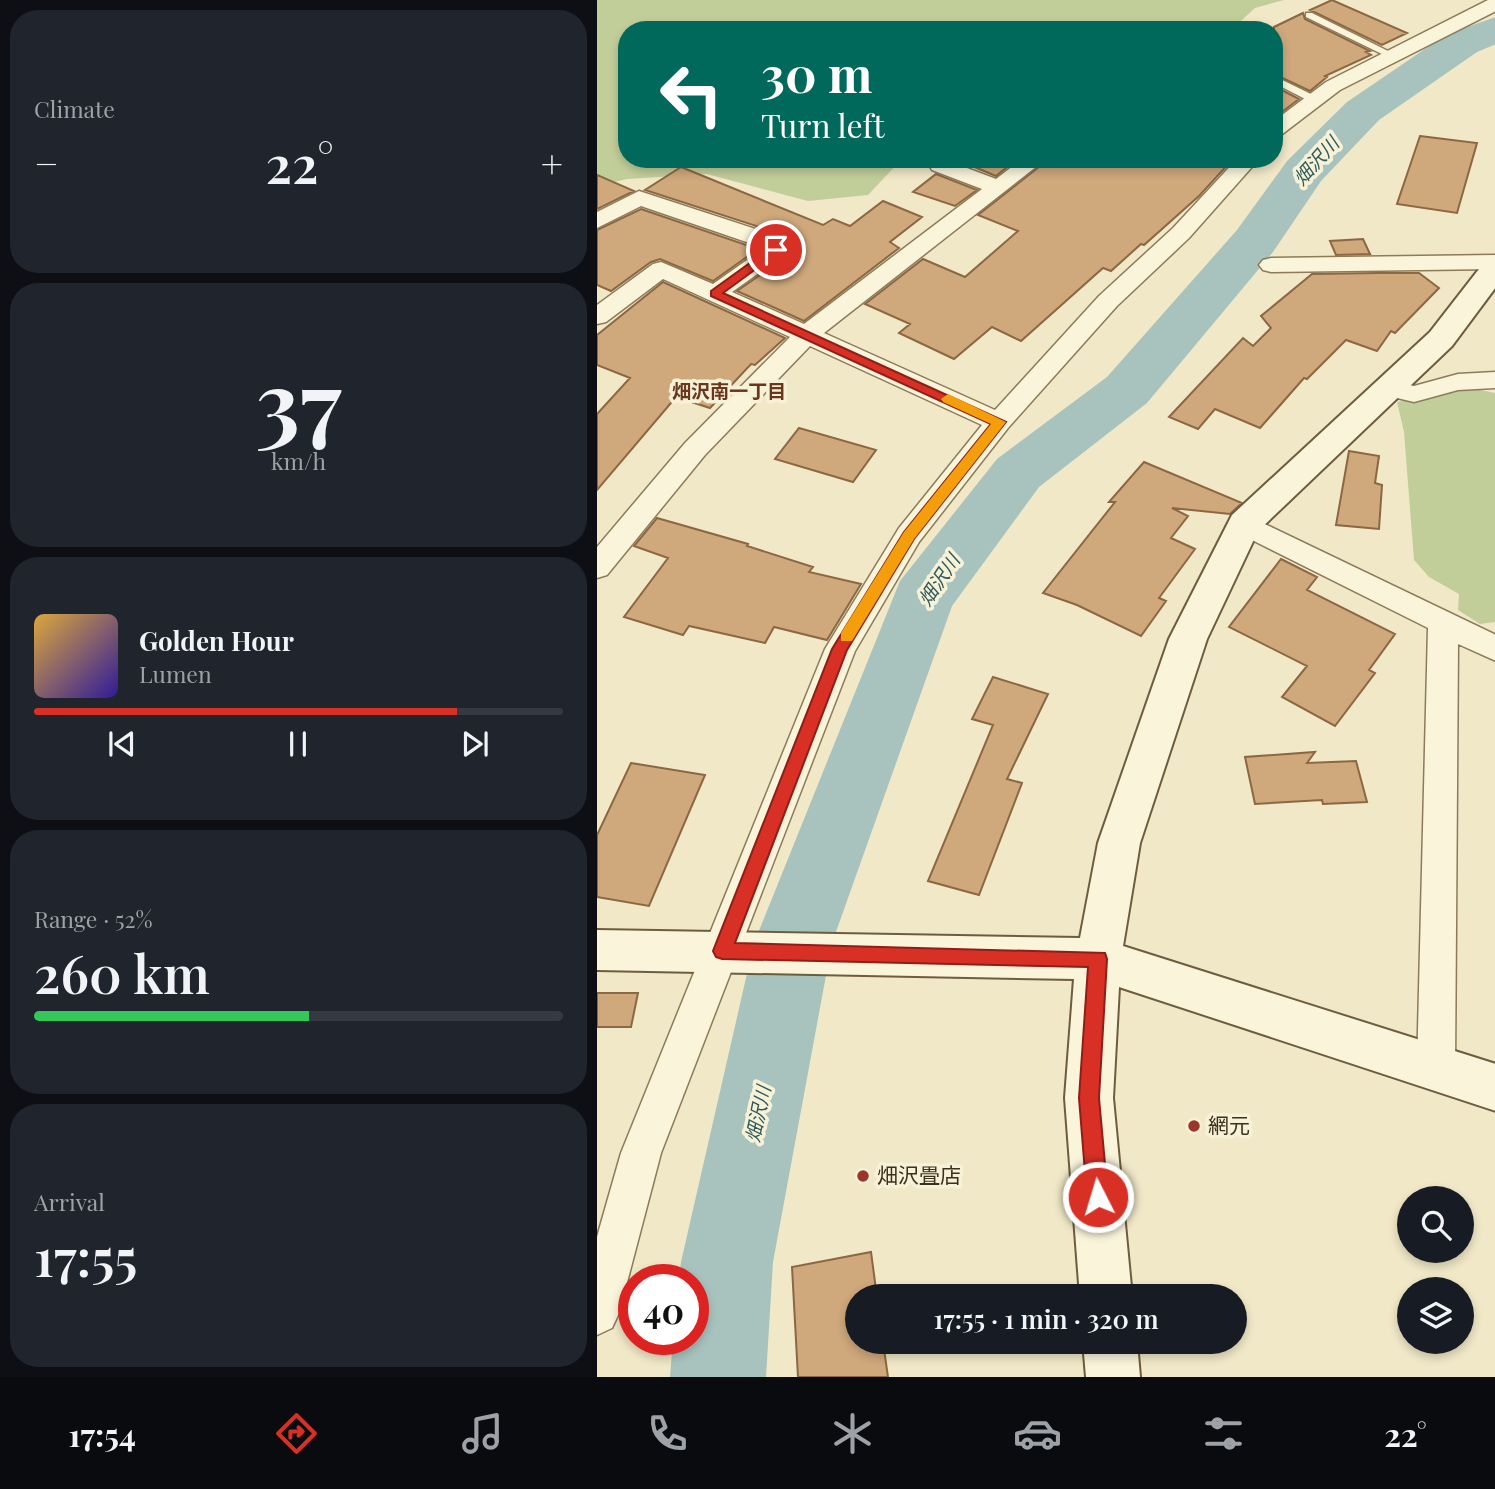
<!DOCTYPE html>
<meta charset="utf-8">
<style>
:root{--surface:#171b24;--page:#20242c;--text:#f1f3f6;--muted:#9ea1a6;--line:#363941;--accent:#d93025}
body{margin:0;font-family:"Playfair Display","Noto Sans JP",serif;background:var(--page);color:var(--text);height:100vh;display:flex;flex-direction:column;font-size:26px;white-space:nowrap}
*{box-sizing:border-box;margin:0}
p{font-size:23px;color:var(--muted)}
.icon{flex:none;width:38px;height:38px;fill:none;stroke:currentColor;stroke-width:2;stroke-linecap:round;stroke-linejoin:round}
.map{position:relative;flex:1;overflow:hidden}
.sheet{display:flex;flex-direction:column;gap:10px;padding:10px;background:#0d0f14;width:597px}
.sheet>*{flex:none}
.banner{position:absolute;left:21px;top:21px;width:665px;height:147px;border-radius:28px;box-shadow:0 4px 10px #0003;background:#00695c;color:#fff;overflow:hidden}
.buttons{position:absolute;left:800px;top:1186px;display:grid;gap:14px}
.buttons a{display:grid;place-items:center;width:77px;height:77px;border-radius:50%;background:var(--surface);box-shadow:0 4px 10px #0003;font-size:35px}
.speed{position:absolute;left:21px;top:1264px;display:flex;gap:14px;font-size:35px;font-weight:700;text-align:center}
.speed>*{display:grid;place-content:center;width:91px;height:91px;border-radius:50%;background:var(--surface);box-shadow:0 4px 10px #0003;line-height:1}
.speed .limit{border:10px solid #d22;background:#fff;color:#111}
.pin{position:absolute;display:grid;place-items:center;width:60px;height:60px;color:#fff;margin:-30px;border:4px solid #fff;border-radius:50%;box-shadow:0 2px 7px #0007}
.me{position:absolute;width:77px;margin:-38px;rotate:355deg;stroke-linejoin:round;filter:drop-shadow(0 0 5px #0008)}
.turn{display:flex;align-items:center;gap:24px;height:147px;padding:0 28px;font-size:32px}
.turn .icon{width:91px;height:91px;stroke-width:2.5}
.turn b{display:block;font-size:49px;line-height:60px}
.big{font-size:52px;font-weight:600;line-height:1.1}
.sheet .widget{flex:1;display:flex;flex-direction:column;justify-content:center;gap:10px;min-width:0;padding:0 24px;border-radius:28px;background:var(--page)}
.sheet .dial{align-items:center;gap:0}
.dial b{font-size:91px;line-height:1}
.song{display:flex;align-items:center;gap:21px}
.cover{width:84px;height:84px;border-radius:10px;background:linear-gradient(135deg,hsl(40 70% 55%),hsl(250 70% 35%))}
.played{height:7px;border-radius:4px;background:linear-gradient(90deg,var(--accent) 80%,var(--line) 80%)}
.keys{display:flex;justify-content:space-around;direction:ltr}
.heat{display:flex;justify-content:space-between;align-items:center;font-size:38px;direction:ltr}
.charge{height:10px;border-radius:5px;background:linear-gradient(90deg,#34c759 52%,var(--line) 0)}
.trip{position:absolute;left:248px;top:1284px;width:402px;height:70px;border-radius:35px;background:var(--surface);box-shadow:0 4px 10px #0003;font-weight:600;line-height:70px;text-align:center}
.tab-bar{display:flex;height:112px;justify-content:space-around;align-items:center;background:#090b0e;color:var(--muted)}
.tab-bar .icon{width:49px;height:49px}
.tab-bar .current{color:var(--accent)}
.tab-bar b{font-size:32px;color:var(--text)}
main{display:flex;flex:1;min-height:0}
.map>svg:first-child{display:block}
.green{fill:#c2ce9a}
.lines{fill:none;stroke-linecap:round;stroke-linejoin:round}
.river{fill:#a8c3be;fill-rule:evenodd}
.building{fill:#cfa87c;stroke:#8c6741;stroke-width:2}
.lane-casing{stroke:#8c7b5b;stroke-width:3}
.street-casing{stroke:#8c7b5b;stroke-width:3}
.secondary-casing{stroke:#6e5c3e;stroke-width:4}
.lane{fill:#faf4db;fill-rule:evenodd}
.street{fill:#faf4db;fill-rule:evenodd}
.secondary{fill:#faf4db;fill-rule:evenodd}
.route{fill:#d93025;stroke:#8d1f18;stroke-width:2}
.slow{fill:#f59e0b}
.poi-dot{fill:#9d362a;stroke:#f7f1d7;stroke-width:2.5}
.labels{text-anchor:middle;stroke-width:7;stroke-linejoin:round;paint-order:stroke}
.water-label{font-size:19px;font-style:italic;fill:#2e5a5c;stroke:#f7f1d7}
.neighbourhood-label{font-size:19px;font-weight:bold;fill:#6a361e;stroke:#f7f1d7}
.near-poi-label{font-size:21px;fill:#3c311f;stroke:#f7f1d7;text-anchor:start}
</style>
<main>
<section class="sheet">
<div class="widget"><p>Climate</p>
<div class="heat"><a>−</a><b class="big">22°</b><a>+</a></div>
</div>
<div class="widget dial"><b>37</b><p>km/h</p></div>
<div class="widget">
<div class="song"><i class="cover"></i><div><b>Golden Hour</b><p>Lumen</p></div></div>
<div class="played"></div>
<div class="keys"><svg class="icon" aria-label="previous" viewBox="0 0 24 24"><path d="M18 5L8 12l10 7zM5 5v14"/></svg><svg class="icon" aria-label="pause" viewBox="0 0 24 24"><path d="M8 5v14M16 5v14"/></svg><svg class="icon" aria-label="next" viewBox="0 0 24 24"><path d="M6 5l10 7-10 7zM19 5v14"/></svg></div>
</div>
<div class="widget"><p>Range · 52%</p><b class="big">260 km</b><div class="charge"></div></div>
<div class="widget"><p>Arrival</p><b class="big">17:55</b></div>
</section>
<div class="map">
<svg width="899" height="1377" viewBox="0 0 899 1377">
<rect width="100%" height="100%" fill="#f0e8c7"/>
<path class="green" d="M 0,0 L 687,0 L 658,8 L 634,30 L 30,30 L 30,159 L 305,159 L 271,195 L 211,201 L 110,174 L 30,179 L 0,186 Z
M 874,388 L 898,393 L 898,622 L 883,624 L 861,610 L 862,594 L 832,577 L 817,560 L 807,432 L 800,402 Z"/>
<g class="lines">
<path class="river" d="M 899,17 L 899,44 L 880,52 L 782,120 L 724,181 L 676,252 L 550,403 L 442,487 L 355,606 L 235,943 L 176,1262 L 169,1377 L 73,1377 L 76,1339 L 96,1339 L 96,1279 L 82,1279 L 84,1262 L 157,943 L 303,581 L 400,459 L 510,377 L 640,230 L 690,161 L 750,102 L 850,34 Z"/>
</g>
<path class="building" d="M 735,0 L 810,33 L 785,45 L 713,10 Z
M 706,13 L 708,19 L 773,51 L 769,52 L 774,55 L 728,76 L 730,77 L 713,91 L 677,74 L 677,27 Z
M 677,86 L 702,99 L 677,118 Z
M 823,136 L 880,143 L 860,213 L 800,204 Z
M 358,159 L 420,159 L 399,176 Z
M 452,159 L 636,159 L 602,196 L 547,245 L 544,244 L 514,271 L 506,268 L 424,341 L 395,327 L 357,359 L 302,333 L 313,324 L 268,304 L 326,259 L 368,277 L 421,231 L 381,215 Z
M 84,167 L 226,225 L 236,219 L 253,226 L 286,201 L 325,217 L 293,242 L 302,248 L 207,321 L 140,291 L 189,257 L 193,249 L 187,235 L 48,190 Z
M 339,174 L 380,190 L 358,206 L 316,192 Z
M 0,175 L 37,191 L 0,209 Z
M 44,209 L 161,249 L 116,281 L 63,259 L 54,262 L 14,291 L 0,285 L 0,230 Z
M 766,239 L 773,254 L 739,255 L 733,241 Z
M 781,273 L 822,273 L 842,288 L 798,333 L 794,331 L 780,351 L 749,340 L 710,379 L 707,378 L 663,428 L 618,409 L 601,429 L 572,417 L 646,338 L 656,346 L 674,328 L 664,316 L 715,274 Z
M 66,282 L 188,338 L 158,365 L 154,364 L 113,408 L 79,397 L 0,490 L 0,414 L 33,378 L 0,365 L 0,335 Z
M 202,428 L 279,450 L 256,482 L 178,459 Z
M 752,451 L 782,456 L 778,483 L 785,485 L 782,529 L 739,525 Z
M 547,462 L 645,503 L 633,514 L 575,508 L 591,516 L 574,538 L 598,549 L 562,598 L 569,601 L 544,636 L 480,605 L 446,593 L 518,502 L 512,502 Z
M 60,518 L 151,544 L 150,546 L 216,567 L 212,572 L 264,584 L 230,640 L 177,627 L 168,643 L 92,626 L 86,635 L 27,617 L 71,558 L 37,546 Z
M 684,559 L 720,577 L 710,590 L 798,634 L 772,670 L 778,673 L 738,726 L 685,697 L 710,666 L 632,627 Z
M 396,677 L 451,694 L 410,779 L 425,783 L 382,895 L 331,881 L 396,725 L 375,719 Z
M 718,752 L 710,763 L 759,761 L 770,802 L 726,804 L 725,800 L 658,804 L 648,757 Z
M 34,763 L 108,775 L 52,906 L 0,897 L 0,835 Z
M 0,993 L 41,993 L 34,1027 L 0,1027 Z
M 274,1252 L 280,1297 L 261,1297 L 261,1342 L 286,1342 L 291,1377 L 201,1377 L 195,1267 Z"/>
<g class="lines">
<defs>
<path id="lane" d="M 709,13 L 715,13 L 799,55 L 791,57 L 709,17 Z
M 677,76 L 720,97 L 721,99 L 712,101 L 677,83 Z"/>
<path id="street" d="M 891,0 L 899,0 L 899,11 L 743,90 L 684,135 L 677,137 L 677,121 L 729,82 Z
M 346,159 L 399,179 L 425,159 L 449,159 L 227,333 L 398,410 L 502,296 L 576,228 L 640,159 L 662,159 L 592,238 L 520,306 L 411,428 L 322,542 L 258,651 L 64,1153 L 22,1313 L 15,1328 L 0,1335 L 0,1237 L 24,1153 L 228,649 L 302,528 L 385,425 L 213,346 L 108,455 L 10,575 L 0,578 L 0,547 L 88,443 L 193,337 L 66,279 L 9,322 L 0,324 L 0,305 L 56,264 L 64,262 L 116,284 L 167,248 L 44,206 L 0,228 L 0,212 L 42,191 L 186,238 L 191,250 L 187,255 L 135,292 L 207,324 L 385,189 L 335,170 L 332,165 L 335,160 Z
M 899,255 L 899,269 L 674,272 L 666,270 L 662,265 L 666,260 L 674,258 Z
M 899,372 L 899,388 L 861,390 L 817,402 L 783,394 L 779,388 L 783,382 L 792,380 L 817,386 L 861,374 Z
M 647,514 L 899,635 L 899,661 L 861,644 L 858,1069 L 853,1082 L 839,1088 L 825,1082 L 820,1069 L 831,628 L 637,531 L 633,524 L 637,517 Z"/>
<path id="secondary" d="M 899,258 L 899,287 L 855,346 L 661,531 L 610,639 L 543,843 L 526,946 L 899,1064 L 899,1111 L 522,987 L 516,1098 L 535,1297 L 483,1297 L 468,1098 L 477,979 L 0,970 L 0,930 L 483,938 L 501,843 L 572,639 L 635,515 L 833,332 L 889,260 Z
M 486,1342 L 540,1342 L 543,1377 L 489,1377 Z"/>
</defs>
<use href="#lane" class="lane-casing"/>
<use href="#street" class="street-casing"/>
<use href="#secondary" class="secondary-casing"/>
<use href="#lane" class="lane"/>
<use href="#street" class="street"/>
<use href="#secondary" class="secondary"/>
</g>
<path class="route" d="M 175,247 L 185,250 L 126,293 L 409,422 L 317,539 L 250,650 L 138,943 L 508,953 L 510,959 L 502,1098 L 511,1197 L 508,1205 L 501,1208 L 493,1205 L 490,1197 L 482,1098 L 491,967 L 125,959 L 119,957 L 116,951 L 235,649 L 307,532 L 394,424 L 114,296 L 114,291 Z"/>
<path class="slow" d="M 351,394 L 409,422 L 317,539 L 255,641 L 244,641 L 244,633 L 307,532 L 394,424 L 346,402 L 344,399 Z"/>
<g class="poi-dot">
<circle cx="597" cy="1126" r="7"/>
<circle cx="266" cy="1176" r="7"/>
</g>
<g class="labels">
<g class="water-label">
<text transform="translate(719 161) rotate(-48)" y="7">畑沢川</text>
<text transform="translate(342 580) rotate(-56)" y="7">畑沢川</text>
<text transform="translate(161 1114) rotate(-78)" y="7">畑沢川</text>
</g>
<g class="neighbourhood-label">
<text x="132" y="398">畑沢南一丁目</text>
</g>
<g class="near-poi-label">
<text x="611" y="1133">網元</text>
<text x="280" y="1183">畑沢畳店</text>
</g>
</g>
</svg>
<div class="buttons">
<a><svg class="icon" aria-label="search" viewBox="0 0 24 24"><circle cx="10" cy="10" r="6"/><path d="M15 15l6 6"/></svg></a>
<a><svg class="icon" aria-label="layers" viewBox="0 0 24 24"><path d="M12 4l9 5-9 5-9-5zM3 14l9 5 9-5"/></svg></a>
</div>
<div class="speed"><div class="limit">40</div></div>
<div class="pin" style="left:179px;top:250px;background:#d93025"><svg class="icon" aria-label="arrive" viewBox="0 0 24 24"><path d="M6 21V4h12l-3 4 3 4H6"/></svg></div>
<svg class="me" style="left:501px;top:1197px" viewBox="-20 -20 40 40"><circle r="17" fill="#d93025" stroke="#fff" stroke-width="3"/><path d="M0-11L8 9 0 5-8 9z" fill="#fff"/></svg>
<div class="trip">17:55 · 1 min · 320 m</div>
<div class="banner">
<div class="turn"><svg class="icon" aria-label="left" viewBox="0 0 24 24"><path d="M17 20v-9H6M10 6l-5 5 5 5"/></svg><div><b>30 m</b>Turn left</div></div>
</div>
</div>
</main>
<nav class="tab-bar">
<b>17:54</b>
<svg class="icon current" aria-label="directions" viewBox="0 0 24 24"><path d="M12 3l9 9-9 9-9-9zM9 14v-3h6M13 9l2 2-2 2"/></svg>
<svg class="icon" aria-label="music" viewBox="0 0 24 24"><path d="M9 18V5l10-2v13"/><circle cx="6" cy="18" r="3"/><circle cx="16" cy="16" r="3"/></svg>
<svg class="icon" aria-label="phone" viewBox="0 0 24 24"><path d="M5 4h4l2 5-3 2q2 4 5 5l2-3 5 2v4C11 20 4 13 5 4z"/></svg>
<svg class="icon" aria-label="climate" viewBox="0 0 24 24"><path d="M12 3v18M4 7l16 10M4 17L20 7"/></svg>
<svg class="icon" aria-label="car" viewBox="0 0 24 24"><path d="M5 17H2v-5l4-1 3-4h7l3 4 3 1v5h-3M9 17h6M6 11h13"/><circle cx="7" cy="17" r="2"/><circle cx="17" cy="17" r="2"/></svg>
<svg class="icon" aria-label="filters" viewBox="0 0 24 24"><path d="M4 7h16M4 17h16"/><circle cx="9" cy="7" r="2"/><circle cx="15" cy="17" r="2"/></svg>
<b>22°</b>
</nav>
